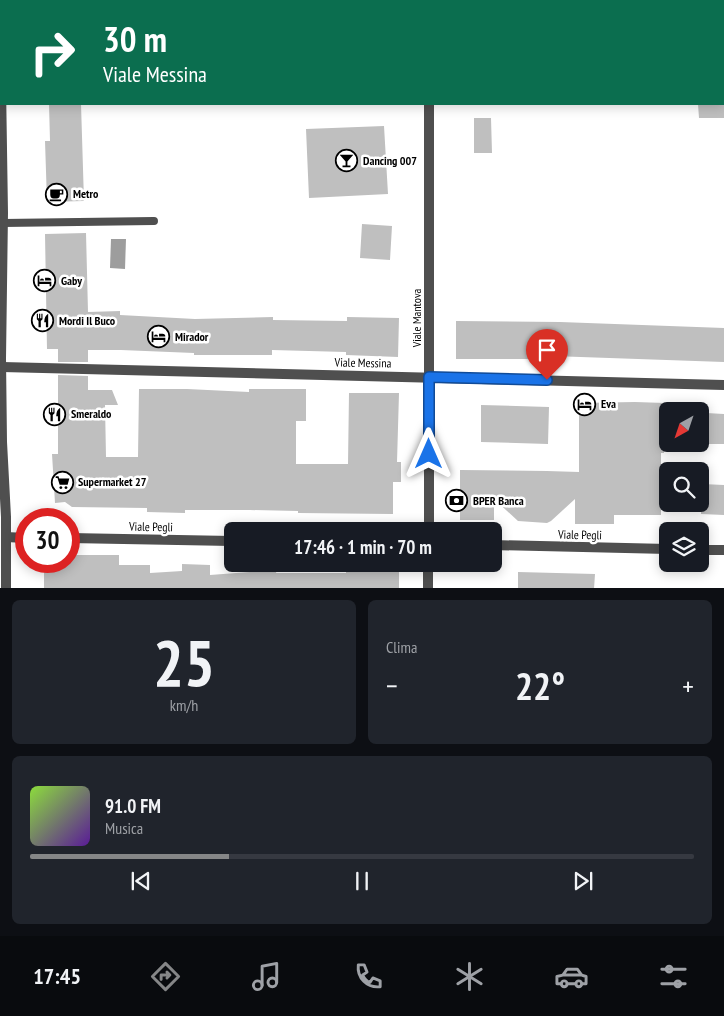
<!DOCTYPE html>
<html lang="it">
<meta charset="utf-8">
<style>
:root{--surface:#171b24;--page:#20242c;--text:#f1f3f6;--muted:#9ea1a6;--line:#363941;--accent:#858687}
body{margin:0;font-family:"PT Sans Narrow",sans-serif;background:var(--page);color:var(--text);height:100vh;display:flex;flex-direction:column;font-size:19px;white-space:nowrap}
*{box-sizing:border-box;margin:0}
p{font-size:16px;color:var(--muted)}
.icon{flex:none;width:28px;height:28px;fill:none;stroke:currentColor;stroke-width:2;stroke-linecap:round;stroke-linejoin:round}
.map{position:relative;height:588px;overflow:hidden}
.details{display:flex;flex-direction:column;gap:12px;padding:12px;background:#0d0f14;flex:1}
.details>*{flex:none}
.guide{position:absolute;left:0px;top:0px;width:725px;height:105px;box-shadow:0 2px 12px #0003;background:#0b6e4f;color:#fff;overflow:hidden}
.needle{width:32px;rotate:220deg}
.tools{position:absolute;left:659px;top:402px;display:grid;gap:10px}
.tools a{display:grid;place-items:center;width:50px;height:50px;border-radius:8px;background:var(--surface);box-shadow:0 2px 12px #0003;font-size:25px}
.speed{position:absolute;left:15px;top:508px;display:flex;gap:10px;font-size:25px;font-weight:700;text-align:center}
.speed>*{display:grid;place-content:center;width:65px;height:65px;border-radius:50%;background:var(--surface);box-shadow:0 2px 12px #0003;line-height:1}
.speed .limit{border:8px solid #d22;background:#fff;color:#111}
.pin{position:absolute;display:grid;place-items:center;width:42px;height:42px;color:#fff;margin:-51px -21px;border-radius:50% 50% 50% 0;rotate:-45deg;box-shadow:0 0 5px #0007}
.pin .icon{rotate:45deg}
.me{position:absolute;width:55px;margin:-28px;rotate:0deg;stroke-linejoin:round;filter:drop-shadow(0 0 4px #0008)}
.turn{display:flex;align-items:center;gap:18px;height:105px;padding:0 20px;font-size:22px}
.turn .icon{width:65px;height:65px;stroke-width:2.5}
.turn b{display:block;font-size:35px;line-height:42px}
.big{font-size:38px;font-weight:700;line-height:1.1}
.details .tile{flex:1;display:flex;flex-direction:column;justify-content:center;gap:8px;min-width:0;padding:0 18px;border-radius:8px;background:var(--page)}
.details .dial{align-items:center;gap:0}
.dial b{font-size:65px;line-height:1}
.song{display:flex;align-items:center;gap:15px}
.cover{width:60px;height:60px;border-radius:8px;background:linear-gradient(135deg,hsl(90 70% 55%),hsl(270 70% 35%))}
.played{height:5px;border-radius:2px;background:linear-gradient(90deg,var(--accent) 30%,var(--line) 30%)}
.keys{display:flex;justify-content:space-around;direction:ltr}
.heat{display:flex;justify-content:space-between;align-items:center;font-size:28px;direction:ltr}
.details .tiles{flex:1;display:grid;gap:12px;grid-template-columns:1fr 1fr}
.tile:last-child{grid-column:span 2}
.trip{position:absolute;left:224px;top:522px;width:278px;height:50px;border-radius:8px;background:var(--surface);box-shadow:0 2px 12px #0003;font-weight:700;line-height:50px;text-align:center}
.tab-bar{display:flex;height:80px;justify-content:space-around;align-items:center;background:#090b0e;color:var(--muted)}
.tab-bar .icon{width:35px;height:35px}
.tab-bar .current{color:var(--accent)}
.tab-bar b{font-size:22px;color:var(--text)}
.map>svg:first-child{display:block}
.water{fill:#9d9d9d}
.building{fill:#bfbfbf}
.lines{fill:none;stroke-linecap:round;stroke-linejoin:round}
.service{stroke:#4f4f4f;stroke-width:8}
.minor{stroke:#4f4f4f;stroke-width:10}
.tertiary{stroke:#4f4f4f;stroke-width:10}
.route-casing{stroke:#114b97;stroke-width:12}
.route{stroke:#1a73e8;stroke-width:9}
.labels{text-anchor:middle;stroke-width:5;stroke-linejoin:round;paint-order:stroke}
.poi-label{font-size:12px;font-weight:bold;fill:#000;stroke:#fff;text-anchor:start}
.street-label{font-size:12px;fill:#000;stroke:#fff}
</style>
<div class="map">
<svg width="724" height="589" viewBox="0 0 724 589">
<rect width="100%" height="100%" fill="#fff"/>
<path class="water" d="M 111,239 L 126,239 L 125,269 L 110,268 Z"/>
<path class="building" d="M 49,104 L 81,104 L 84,201 L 47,202 L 45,141 L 50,141 Z
M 698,104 L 724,104 L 724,118 L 699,118 Z
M 474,118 L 491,118 L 492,153 L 474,153 Z
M 384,126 L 388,194 L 309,198 L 306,129 Z
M 362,224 L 392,226 L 390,260 L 360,258 Z
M 86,233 L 88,312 L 120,311 L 120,315 L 195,319 L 273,317 L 273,320 L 347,321 L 347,317 L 399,318 L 398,357 L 346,355 L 346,352 L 272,350 L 272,355 L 194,355 L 194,353 L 121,350 L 88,350 L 88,362 L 58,362 L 58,349 L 47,349 L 45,234 Z
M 456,321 L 560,322 L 724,328 L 724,362 L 552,356 L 552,359 L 456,359 Z
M 58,375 L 88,376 L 88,390 L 112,390 L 118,405 L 105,405 L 106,457 L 138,457 L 139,389 L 187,389 L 249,392 L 249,389 L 306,389 L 306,421 L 296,421 L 296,464 L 348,464 L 349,393 L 399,393 L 397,462 L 401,462 L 401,482 L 393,482 L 393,514 L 298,513 L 298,511 L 250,510 L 185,510 L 185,513 L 147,512 L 147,508 L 72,507 L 65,502 L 55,503 L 52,454 L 58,454 Z
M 635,402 L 665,403 L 664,453 L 661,453 L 661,515 L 614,515 L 614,524 L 575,524 L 575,499 L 551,521 L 547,523 L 518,521 L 494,499 L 494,520 L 460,520 L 460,470 L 547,471 L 579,472 L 579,403 Z
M 481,405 L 549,407 L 548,444 L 481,442 Z
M 706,413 L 724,414 L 724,444 L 705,444 L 700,428 Z
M 702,484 L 724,485 L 724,515 L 701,514 Z
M 69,555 L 119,555 L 119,565 L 150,565 L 150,573 L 182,571 L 182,564 L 210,565 L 210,575 L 277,570 L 276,573 L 346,573 L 346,567 L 399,568 L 399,589 L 44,589 L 44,561 L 69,561 Z
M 518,572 L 595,574 L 594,589 L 518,589 Z"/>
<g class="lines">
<path class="service" d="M 3,223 L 154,221"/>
<path class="minor" d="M 430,1 L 430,0
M 2,367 L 724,385
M 429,531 L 429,104
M 6,537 L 26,538
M 69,538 L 232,541
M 492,545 L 668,549
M 700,550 L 724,550
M 428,589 L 428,564"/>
<path class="tertiary" d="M 0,20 L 3,213 L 1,359 L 2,442 L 6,517 L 6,589"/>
</g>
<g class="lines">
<defs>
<path id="route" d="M 429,454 L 429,377 L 547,380"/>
</defs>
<use href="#route" class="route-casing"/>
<use href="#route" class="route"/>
</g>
<defs>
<symbol id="bar-ring" viewBox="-11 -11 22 22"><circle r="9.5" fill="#fff" stroke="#000" stroke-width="1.5"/><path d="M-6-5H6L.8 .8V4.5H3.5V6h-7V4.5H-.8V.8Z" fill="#000"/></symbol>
<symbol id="cafe-ring" viewBox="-11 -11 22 22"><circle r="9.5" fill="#fff" stroke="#000" stroke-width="1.5"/><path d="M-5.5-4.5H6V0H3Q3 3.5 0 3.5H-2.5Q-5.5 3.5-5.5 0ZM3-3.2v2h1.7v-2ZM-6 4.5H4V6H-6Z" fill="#000"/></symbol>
<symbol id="hotel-ring" viewBox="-11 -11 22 22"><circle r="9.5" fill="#fff" stroke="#000" stroke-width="1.5"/><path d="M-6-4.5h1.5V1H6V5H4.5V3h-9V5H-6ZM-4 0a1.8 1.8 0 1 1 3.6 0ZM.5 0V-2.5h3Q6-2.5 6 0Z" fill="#000"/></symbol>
<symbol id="restaurant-ring" viewBox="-11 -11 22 22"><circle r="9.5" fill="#fff" stroke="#000" stroke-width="1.5"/><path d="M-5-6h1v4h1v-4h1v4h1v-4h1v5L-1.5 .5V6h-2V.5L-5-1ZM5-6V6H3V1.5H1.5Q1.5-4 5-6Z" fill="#000"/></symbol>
<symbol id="supermarket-ring" viewBox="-11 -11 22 22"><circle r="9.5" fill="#fff" stroke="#000" stroke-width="1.5"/><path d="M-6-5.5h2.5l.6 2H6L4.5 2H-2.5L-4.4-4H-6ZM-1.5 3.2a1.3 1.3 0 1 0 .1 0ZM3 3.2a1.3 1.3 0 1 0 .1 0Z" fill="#000"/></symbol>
<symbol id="bank-ring" viewBox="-11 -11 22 22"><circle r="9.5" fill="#fff" stroke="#000" stroke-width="1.5"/><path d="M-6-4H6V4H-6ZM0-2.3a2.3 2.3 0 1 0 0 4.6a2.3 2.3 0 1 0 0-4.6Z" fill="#000"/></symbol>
</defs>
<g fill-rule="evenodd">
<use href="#bar-ring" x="334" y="148" width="25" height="25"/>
<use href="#cafe-ring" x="44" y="182" width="25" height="25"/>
<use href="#hotel-ring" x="32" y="268" width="25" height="25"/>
<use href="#restaurant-ring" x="30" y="308" width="25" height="25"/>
<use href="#hotel-ring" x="146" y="324" width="25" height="25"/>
<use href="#hotel-ring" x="572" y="392" width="25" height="25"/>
<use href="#restaurant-ring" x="42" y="402" width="25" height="25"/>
<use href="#supermarket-ring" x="50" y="470" width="25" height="25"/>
<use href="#bank-ring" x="444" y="488" width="25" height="25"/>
</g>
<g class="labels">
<g class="poi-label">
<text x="363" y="165">Dancing 007</text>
<text x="73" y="198">Metro</text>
<text x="61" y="285">Gaby</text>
<text x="59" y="325">Mordi Il Buco</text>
<text x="175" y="341">Mirador</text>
<text x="601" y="408">Eva</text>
<text x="71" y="418">Smeraldo</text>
<text x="78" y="486">Supermarket 27</text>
<text x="473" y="505">BPER Banca</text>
</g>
<g class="street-label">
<text transform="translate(417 318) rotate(-90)" y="4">Viale Mantova</text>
<text transform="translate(363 363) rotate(1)" y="4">Viale Messina</text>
<text transform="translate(151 527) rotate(1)" y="4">Viale Pegli</text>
<text transform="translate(580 535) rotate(1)" y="4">Viale Pegli</text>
</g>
</g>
</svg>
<div class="tools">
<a><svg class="needle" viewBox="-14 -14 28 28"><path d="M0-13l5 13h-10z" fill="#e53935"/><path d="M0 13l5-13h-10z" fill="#9ea1a6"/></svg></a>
<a><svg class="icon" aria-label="search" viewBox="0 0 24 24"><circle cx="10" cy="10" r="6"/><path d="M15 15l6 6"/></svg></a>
<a><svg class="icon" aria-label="layers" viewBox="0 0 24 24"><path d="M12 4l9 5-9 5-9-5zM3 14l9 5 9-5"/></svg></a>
</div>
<div class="speed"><div class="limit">30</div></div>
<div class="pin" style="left:547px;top:380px;background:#d93025"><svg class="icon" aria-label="arrive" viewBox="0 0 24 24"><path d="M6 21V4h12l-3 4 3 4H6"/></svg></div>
<svg class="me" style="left:429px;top:454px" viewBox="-20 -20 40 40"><path d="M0-17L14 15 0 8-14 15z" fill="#1a73e8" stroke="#fff" stroke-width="4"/></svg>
<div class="trip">17:46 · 1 min · 70 m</div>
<div class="guide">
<div class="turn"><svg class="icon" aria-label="right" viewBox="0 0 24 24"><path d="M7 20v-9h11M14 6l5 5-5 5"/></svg><div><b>30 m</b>Viale Messina</div></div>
</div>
</div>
<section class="details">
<div class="tiles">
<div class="tile dial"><b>25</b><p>km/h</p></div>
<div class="tile"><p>Clima</p>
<div class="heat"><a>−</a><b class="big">22°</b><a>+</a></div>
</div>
<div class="tile">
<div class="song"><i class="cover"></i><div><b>91.0 FM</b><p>Musica</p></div></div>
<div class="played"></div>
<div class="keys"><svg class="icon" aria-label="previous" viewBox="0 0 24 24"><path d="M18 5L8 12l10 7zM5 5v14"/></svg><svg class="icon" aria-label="pause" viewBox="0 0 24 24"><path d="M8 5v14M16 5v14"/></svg><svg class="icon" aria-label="next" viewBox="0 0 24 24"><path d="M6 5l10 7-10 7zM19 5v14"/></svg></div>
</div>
</div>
</section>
<nav class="tab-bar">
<b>17:45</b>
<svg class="icon current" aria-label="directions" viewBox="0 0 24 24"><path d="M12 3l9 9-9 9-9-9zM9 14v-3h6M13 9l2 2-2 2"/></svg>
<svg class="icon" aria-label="music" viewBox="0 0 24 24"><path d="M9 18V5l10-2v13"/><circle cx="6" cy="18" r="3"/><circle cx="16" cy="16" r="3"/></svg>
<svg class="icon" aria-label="phone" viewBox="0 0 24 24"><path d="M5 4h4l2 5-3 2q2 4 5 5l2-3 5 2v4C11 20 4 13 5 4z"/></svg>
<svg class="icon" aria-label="climate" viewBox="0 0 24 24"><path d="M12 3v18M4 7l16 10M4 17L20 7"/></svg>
<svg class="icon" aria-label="car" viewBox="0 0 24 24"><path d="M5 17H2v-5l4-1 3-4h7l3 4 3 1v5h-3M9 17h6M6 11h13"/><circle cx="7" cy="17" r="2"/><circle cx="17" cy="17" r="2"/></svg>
<svg class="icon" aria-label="filters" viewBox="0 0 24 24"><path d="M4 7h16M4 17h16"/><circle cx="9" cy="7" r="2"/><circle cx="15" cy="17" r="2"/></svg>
</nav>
